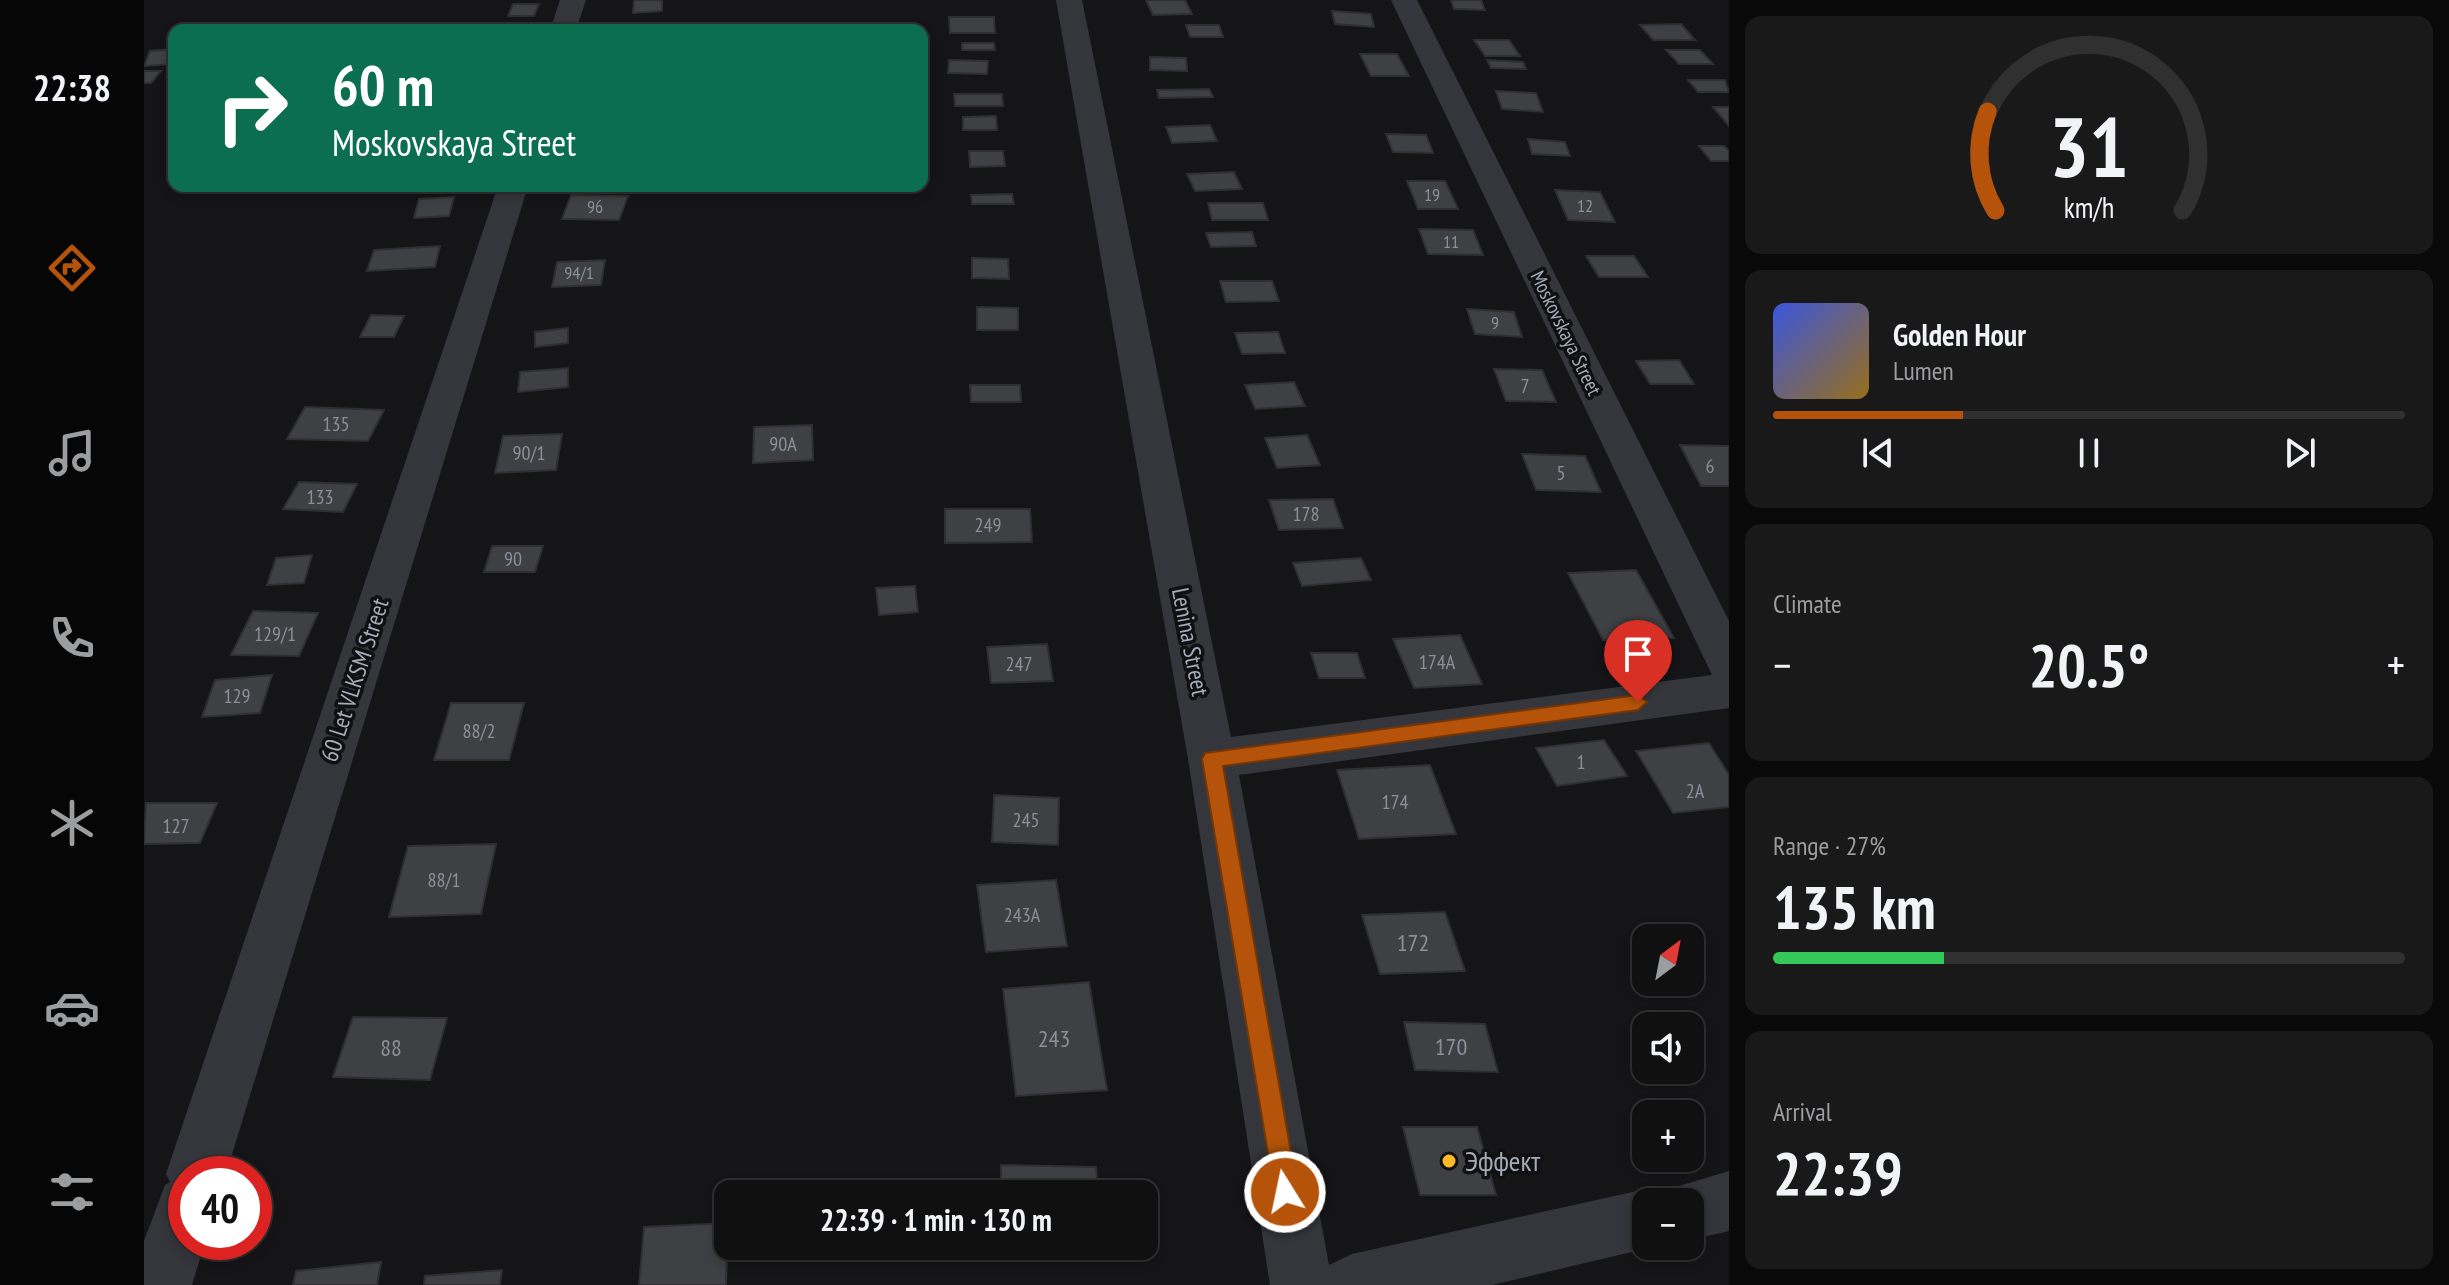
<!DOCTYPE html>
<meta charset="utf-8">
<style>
:root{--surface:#101011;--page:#19191a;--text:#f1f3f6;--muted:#9c9d9f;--line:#303031;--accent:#b45309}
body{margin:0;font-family:"PT Sans Narrow",sans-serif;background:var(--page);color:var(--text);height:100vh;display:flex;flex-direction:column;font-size:30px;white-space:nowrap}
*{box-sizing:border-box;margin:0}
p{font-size:26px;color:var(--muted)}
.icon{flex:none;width:44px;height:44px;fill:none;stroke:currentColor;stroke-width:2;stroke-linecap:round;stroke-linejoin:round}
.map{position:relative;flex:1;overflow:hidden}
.panel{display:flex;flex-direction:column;gap:16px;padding:16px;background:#090909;width:720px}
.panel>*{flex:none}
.top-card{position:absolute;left:24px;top:24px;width:760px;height:168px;border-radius:16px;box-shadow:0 4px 12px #0003,0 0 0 2px var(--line);background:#0b6e4f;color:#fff;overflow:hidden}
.needle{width:52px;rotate:32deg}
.fabs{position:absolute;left:1488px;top:924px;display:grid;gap:16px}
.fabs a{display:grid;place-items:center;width:72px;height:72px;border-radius:16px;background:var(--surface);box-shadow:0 4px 12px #0003,0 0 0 2px var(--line);font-size:40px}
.speed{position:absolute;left:24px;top:1156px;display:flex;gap:16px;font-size:40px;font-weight:700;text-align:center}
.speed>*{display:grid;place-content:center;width:104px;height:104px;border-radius:50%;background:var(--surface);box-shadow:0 4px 12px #0003,0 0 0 2px var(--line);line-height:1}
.speed .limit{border:12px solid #d22;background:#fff;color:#111}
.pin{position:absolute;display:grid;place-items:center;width:68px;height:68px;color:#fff;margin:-82px -34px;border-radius:50% 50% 50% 0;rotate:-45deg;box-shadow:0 0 8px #0007}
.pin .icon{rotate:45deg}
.me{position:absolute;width:88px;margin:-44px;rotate:350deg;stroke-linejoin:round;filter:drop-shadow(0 0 6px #0008)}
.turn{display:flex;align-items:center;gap:28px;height:168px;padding:0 32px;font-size:36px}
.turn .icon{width:104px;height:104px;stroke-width:2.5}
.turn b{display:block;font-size:56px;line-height:68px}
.big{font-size:60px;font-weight:700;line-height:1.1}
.panel .card{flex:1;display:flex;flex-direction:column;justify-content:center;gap:12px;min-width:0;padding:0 28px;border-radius:16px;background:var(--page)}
.panel .dial{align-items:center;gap:0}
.dial svg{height:208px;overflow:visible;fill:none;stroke:var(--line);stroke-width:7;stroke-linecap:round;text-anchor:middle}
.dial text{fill:var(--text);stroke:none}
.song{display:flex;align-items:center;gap:24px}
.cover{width:96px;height:96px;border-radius:12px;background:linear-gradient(135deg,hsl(230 70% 55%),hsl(40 70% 35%))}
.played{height:8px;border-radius:4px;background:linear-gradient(90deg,var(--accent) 30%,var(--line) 30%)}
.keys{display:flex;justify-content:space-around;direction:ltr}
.heat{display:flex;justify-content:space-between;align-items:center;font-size:44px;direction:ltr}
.charge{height:12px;border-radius:6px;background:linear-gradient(90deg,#34c759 27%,var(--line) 0)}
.trip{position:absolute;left:570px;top:1180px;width:444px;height:80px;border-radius:16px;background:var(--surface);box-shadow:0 4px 12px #0003,0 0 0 2px var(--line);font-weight:700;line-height:80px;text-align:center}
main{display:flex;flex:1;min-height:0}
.tabs{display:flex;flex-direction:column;width:144px;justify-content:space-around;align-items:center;background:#060607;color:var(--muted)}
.tabs .icon{width:56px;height:56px}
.tabs .current{color:var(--accent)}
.tabs b{font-size:36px;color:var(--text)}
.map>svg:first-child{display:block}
.building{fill:#3e4044;stroke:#2f2f33;stroke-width:2}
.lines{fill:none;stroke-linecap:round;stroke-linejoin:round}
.minor{fill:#35363c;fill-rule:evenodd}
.route{fill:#b45309;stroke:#753606;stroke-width:2}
.poi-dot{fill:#ffb925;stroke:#101012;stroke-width:3}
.labels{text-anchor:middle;stroke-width:7;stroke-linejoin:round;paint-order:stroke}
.far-number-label{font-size:18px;fill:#8b909b}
.far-street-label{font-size:20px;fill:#a5abb8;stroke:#101012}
.number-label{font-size:20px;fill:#8b909b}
.street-label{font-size:24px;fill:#a5abb8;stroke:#101012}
.near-number-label{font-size:24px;fill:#8b909b}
.near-poi-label{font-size:28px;fill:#a5abb8;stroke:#101012;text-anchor:start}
</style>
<main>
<nav class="tabs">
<b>22:38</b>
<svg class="icon current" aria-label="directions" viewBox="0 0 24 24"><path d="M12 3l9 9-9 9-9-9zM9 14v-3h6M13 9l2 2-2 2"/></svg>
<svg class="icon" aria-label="music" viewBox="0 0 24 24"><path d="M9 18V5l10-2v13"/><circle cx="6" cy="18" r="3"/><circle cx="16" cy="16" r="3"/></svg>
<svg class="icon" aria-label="phone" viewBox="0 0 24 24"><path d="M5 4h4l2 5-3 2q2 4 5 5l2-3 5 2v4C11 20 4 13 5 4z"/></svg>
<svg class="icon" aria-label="climate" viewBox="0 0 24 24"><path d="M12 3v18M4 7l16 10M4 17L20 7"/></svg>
<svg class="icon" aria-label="car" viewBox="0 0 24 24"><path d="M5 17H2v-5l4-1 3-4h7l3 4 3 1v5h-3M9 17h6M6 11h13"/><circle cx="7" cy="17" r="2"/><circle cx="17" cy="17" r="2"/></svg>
<svg class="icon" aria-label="filters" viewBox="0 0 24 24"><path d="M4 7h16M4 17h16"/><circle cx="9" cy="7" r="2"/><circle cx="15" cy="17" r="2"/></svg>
</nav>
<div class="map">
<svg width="1585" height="1285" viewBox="0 0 1585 1285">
<rect width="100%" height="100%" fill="#151517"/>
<path class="building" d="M 490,0 L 518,0 L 518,11 L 489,13 Z
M 1002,0 L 1041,0 L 1048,14 L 1009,15 Z
M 1307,0 L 1337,0 L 1341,10 L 1310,9 Z
M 369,4 L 395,4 L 390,16 L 364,16 Z
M 1188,11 L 1227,14 L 1230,27 L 1191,24 Z
M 805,17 L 850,17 L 851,33 L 806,33 Z
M 514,23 L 514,30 L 484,30 L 485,24 Z
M 1537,24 L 1551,40 L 1509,40 L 1496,25 Z
M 1042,25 L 1075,25 L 1079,37 L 1046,37 Z
M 1330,40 L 1365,40 L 1376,56 L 1341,56 Z
M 818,43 L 850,43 L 851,50 L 818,50 Z
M 30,49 L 27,64 L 0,66 L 6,51 Z
M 1522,50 L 1556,50 L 1569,64 L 1535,64 Z
M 1216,54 L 1253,54 L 1265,76 L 1227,76 Z
M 1006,57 L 1042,58 L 1043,71 L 1006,70 Z
M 805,60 L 844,61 L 843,74 L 804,73 Z
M 1343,60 L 1379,62 L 1382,69 L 1347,68 Z
M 0,71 L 17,71 L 7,83 L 0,83 Z
M 1544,80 L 1581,80 L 1585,92 L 1554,92 Z
M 1065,89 L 1069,97 L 1015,98 L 1013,90 Z
M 1352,91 L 1392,93 L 1399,112 L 1358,109 Z
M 810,94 L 858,94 L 859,106 L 811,106 Z
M 1569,107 L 1585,107 L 1585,126 Z
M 852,116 L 853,130 L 819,130 L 819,117 Z
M 1066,125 L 1073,141 L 1028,143 L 1022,127 Z
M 1242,134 L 1282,135 L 1289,153 L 1249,152 Z
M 1384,139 L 1421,142 L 1426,156 L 1388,154 Z
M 1555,146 L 1580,146 L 1585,151 L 1585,161 L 1567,161 Z
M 825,151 L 859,151 L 861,166 L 826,167 Z
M 1090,172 L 1098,189 L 1051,191 L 1043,174 Z
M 1263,181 L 1301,181 L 1314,209 L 1274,209 Z
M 1411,190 L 1456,192 L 1471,222 L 1424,220 Z
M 868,194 L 870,204 L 828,204 L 827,195 Z
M 427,195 L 484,196 L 475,220 L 418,219 Z
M 310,197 L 305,216 L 270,218 L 275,199 Z
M 1064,203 L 1119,203 L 1124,220 L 1068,220 Z
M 1275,229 L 1329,230 L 1339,255 L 1284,254 Z
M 1108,232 L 1112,246 L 1067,247 L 1062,233 Z
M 296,246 L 291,267 L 223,271 L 230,250 Z
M 1442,256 L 1490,256 L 1504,277 L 1455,277 Z
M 828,258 L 864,259 L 865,279 L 828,278 Z
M 461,260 L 457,285 L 408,287 L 413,262 Z
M 1076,281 L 1128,281 L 1135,301 L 1082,302 Z
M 833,307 L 874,308 L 874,330 L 833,330 Z
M 1323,309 L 1370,312 L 1378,337 L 1331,334 Z
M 227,315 L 260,316 L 250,337 L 216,337 Z
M 424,328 L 424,343 L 391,347 L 391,332 Z
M 1134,332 L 1141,353 L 1098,354 L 1091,333 Z
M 1535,360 L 1550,384 L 1506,384 L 1492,361 Z
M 424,368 L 424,387 L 374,392 L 376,372 Z
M 1350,369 L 1398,370 L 1412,402 L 1362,401 Z
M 1150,382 L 1161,406 L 1111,409 L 1101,385 Z
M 826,385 L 876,385 L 877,402 L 827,402 Z
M 161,407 L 240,410 L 224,441 L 143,439 Z
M 668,425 L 669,460 L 609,463 L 610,427 Z
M 418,434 L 412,470 L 351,473 L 359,436 Z
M 1163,435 L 1176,465 L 1133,468 L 1121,438 Z
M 1536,445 L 1585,446 L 1585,486 L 1557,486 Z
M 1378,454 L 1441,456 L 1457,492 L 1392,490 Z
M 155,482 L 213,484 L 199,512 L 139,509 Z
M 1189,499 L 1199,528 L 1135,530 L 1125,500 Z
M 801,509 L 886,509 L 888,542 L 801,543 Z
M 348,546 L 399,546 L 391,572 L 340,572 Z
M 168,555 L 160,583 L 123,585 L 132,558 Z
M 1217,558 L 1227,580 L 1158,586 L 1149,563 Z
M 1492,570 L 1530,638 L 1459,640 L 1424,573 Z
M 771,586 L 774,612 L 735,615 L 732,588 Z
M 109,611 L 174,613 L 155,656 L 87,655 Z
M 1316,635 L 1338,684 L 1270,688 L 1249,639 Z
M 903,644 L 909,681 L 847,683 L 843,647 Z
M 1167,653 L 1213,653 L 1221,678 L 1175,678 Z
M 128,675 L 116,713 L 58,717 L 71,680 Z
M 307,703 L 380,703 L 365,760 L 290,760 Z
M 1460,740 L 1483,776 L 1413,786 L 1392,748 Z
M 1565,743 L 1585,775 L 1585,807 L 1529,813 L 1492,751 Z
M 1286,765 L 1312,834 L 1215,839 L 1193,770 Z
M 850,795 L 915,798 L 914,845 L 848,842 Z
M 2,803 L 73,803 L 56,843 L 0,844 Z
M 352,844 L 337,914 L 245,917 L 264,846 Z
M 912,880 L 923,946 L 842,952 L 833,885 Z
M 1301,912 L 1321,971 L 1236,974 L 1218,915 Z
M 945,982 L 963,1090 L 872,1096 L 859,989 Z
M 209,1017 L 303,1018 L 286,1080 L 189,1077 Z
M 1260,1022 L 1341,1024 L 1354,1072 L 1271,1070 Z
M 1259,1127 L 1333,1127 L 1352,1195 L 1276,1195 Z
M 857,1165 L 952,1167 L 954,1194 L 857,1194 Z
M 584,1223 L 582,1285 L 495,1285 L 500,1227 Z
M 858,1246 L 957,1246 L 958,1252 L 858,1250 Z
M 237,1262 L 233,1285 L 149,1285 L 152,1271 Z
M 358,1270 L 356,1285 L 280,1285 L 281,1276 Z"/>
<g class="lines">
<path class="minor" d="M 416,0 L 442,0 L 432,30 L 406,30 Z
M 912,0 L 938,0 L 1087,737 L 1568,675 L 1247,0 L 1273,0 L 1585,621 L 1585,708 L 1095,775 L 1185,1265 L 1208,1254 L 1502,1189 L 1521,1197 L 1525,1189 L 1585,1171 L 1585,1231 L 1546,1240 L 1546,1202 L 1502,1202 L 1502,1246 L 1513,1246 L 1348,1285 L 1126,1285 L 1044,759 Z
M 354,186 L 384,186 L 82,1174 L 42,1174 L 42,1242 L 61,1242 L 48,1285 L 0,1285 L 0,1241 L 21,1185 L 26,1182 L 22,1174 Z"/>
</g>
<path class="route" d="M 1494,695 L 1503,702 L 1494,710 L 1079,766 L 1154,1192 L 1150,1201 L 1141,1205 L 1132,1201 L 1058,759 L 1061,753 Z"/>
<circle class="poi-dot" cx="1305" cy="1161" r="8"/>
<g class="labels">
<g class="far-number-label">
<text x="1288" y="201">19</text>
<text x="1441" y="212">12</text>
<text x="451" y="213">96</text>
<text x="1307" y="248">11</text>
<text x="435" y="279">94/1</text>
<text x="1351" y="329">9</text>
</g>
<g class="far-street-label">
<text transform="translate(1422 333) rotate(64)" y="7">Moskovskaya Street</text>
</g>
<g class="number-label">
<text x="1381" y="393">7</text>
<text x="192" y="431">135</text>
<text x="639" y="451">90А</text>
<text x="385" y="460">90/1</text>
<text x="1566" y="473">6</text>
<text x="1417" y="480">5</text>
<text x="176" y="504">133</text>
<text x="1162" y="521">178</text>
<text x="844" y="532">249</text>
<text x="369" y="566">90</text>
<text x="131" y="641">129/1</text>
<text x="1293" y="669">174А</text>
<text x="875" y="671">247</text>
<text x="93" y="703">129</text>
<text x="335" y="738">88/2</text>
<text x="1437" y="769">1</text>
<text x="1551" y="798">2А</text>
<text x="1251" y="809">174</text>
<text x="882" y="827">245</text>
<text x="32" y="833">127</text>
<text x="300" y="887">88/1</text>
<text x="878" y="922">243А</text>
</g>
<g class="street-label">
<text transform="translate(1046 642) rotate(79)" y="8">Lenina Street</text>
<text transform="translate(211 680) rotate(-72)" y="8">60 Let VLKSM Street</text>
</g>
<g class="near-number-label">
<text x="1269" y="951">172</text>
<text x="910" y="1047">243</text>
<text x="1307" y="1055">170</text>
<text x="247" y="1056">88</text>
</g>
<g class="near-poi-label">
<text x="1321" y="1171">Эффект</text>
</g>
</g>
</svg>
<div class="fabs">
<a><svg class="needle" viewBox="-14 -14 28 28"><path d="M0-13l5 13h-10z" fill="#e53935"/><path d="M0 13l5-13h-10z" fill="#9c9d9f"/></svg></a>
<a><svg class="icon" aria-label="sound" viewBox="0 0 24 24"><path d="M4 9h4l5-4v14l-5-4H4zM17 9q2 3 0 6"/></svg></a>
<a>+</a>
<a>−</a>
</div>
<div class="speed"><div class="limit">40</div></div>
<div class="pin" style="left:1494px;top:702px;background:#d93025"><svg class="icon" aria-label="arrive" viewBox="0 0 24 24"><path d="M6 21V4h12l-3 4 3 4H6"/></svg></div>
<svg class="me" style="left:1141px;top:1192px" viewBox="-20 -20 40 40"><circle r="17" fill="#b45309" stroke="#fff" stroke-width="3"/><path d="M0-11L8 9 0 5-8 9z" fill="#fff"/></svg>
<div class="trip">22:39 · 1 min · 130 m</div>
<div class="top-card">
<div class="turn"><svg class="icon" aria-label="right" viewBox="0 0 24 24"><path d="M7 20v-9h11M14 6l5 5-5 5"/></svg><div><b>60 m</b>Moskovskaya Street</div></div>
</div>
</div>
<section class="panel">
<div class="card dial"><svg viewBox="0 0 100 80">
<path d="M14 69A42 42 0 1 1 86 69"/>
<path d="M14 69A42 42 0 0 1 11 31" stroke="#b45309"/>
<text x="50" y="56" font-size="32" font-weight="700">31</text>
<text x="50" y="72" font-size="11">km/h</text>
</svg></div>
<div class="card">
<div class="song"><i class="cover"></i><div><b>Golden Hour</b><p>Lumen</p></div></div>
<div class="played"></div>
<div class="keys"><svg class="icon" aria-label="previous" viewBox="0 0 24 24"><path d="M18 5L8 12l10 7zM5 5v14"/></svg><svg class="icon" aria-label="pause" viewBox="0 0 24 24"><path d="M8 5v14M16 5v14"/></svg><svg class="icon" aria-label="next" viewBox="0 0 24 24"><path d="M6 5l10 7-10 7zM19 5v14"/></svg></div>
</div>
<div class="card"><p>Climate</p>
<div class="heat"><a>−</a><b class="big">20.5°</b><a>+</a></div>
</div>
<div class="card"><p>Range · 27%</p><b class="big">135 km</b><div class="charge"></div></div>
<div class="card"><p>Arrival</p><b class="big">22:39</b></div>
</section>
</main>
